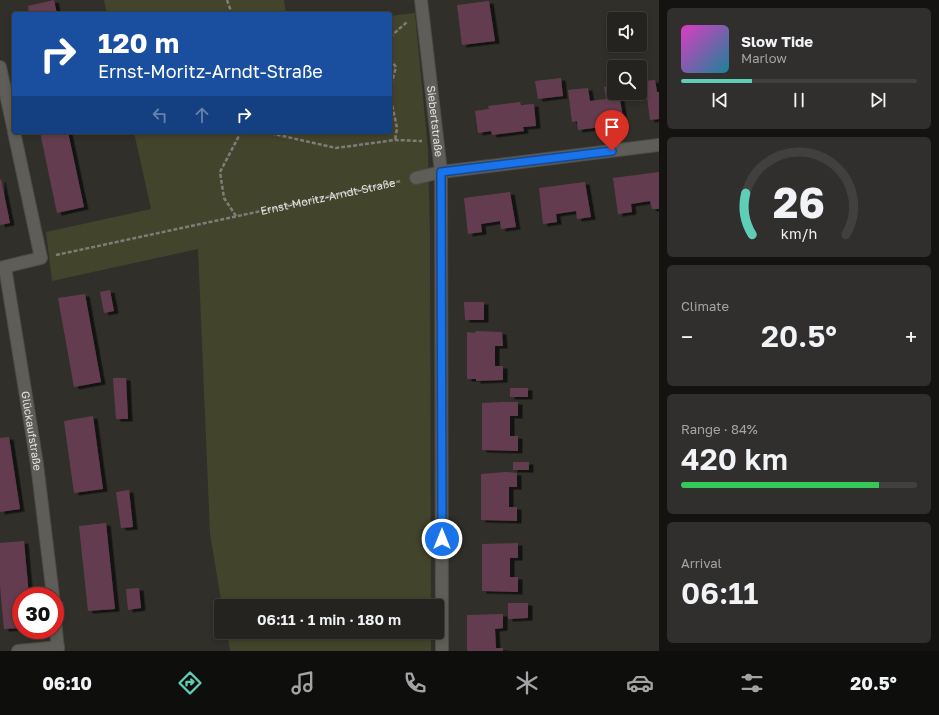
<!DOCTYPE html>
<meta charset="utf-8">
<style>
:root{--surface:#242320;--page:#302f2d;--text:#f1f3f6;--muted:#a3a4a5;--line:#41403e;--accent:#5eceb7}
body{margin:0;font-family:"Golos Text",sans-serif;background:var(--page);color:var(--text);height:100vh;display:flex;flex-direction:column;font-size:15px;white-space:nowrap}
*{box-sizing:border-box;margin:0}
p{font-size:13px;color:var(--muted)}
.icon{flex:none;width:22px;height:22px;fill:none;stroke:currentColor;stroke-width:2;stroke-linecap:round;stroke-linejoin:round}
.map{position:relative;flex:1;overflow:hidden}
.side{display:flex;flex-direction:column;gap:8px;padding:8px;background:#141312;width:280px}
.side>*{flex:none}
.hud{position:absolute;left:12px;top:12px;width:380px;height:122px;border-radius:4px;box-shadow:0 2px 6px #0003,0 0 0 1px var(--line);background:#1a4fa0;color:#fff;overflow:hidden}
.tools{position:absolute;left:607px;top:12px;display:grid;gap:8px}
.tools a{display:grid;place-items:center;width:40px;height:40px;border-radius:4px;background:var(--surface);box-shadow:0 2px 6px #0003,0 0 0 1px var(--line);font-size:20px}
.speed{position:absolute;left:12px;top:587px;display:flex;gap:8px;font-size:20px;font-weight:700;text-align:center}
.speed>*{display:grid;place-content:center;width:52px;height:52px;border-radius:50%;background:var(--surface);box-shadow:0 2px 6px #0003,0 0 0 1px var(--line);line-height:1}
.speed .limit{border:6px solid #d22;background:#fff;color:#111}
.pin{position:absolute;display:grid;place-items:center;width:34px;height:34px;color:#fff;margin:-41px -17px;border-radius:50% 50% 50% 0;rotate:-45deg;box-shadow:0 0 4px #0007}
.pin .icon{rotate:45deg}
.me{position:absolute;width:44px;margin:-22px;rotate:0deg;stroke-linejoin:round;filter:drop-shadow(0 0 3px #0008)}
.turn{display:flex;align-items:center;gap:14px;height:84px;padding:0 20px;font-size:18px}
.turn .icon{width:52px;height:52px;stroke-width:2.5}
.turn b{display:block;font-size:28px;line-height:34px}
.lanes{display:flex;align-items:center;height:38px;padding:0 20px;background:#0003;justify-content:center;gap:20px;direction:ltr}
.lanes .off{opacity:.35}
.big{font-size:30px;font-weight:600;line-height:1.1}
.side .tile{flex:1;display:flex;flex-direction:column;justify-content:center;gap:6px;min-width:0;padding:0 14px;border-radius:6px;background:var(--page)}
.side .dial{align-items:center;gap:0}
.dial svg{height:104px;overflow:visible;fill:none;stroke:var(--line);stroke-width:7;stroke-linecap:round;text-anchor:middle}
.dial text{fill:var(--text);stroke:none}
.song{display:flex;align-items:center;gap:12px}
.cover{width:48px;height:48px;border-radius:6px;background:linear-gradient(135deg,hsl(310 70% 55%),hsl(190 70% 35%))}
.played{height:4px;border-radius:2px;background:linear-gradient(90deg,var(--accent) 30%,var(--line) 30%)}
.keys{display:flex;justify-content:space-around;direction:ltr}
.heat{display:flex;justify-content:space-between;align-items:center;font-size:22px;direction:ltr}
.charge{height:6px;border-radius:3px;background:linear-gradient(90deg,#34c759 84%,var(--line) 0)}
.trip{position:absolute;left:214px;top:599px;width:230px;height:40px;border-radius:4px;background:var(--surface);box-shadow:0 2px 6px #0003,0 0 0 1px var(--line);font-weight:600;line-height:40px;text-align:center}
.tabs{display:flex;height:64px;justify-content:space-around;align-items:center;background:#0e0e0d;color:var(--muted)}
.tabs .icon{width:28px;height:28px}
.tabs .selected{color:var(--accent)}
.tabs b{font-size:18px;color:var(--text)}
main{display:flex;flex:1;min-height:0}
.map>svg:first-child{display:block}
.green{fill:#42442b}
.building{fill:#643e50;filter:url(#shadow)}
.lines{fill:none;stroke-linecap:round;stroke-linejoin:round}
.street-casing{stroke:#4d4c48;stroke-width:14}
.path{stroke:#7e7d79;stroke-width:2.5;stroke-dasharray:4 2;stroke-linecap:butt}
.street{stroke:#5e5d58;stroke-width:12}
.route-casing{stroke:#114b97;stroke-width:10}
.route{stroke:#1a73e8;stroke-width:7}
.labels{text-anchor:middle;stroke-width:4;stroke-linejoin:round;paint-order:stroke}
.street-label{font-size:11px;fill:#e4e3e0;stroke:#171715}
</style>
<main>
<div class="map">
<svg width="659" height="651" viewBox="0 0 659 651">
<defs>
<filter id="shadow"><feDropShadow dx="4.5" dy="2.5" stdDeviation="0" flood-color="#0009"/></filter>
</defs>
<rect width="100%" height="100%" fill="#302f2a"/>
<path class="green" d="M 104,0 L 284,0 L 286,14 L 107,14 Z
M 415,13 L 428,150 L 430,232 L 431,606 L 222,606 L 210,534 L 198,249 L 52,281 L 46,232 L 151,209 L 134,132 L 390,132 L 390,16 Z
M 227,632 L 431,632 L 431,651 L 230,651 Z"/>
<path class="building" d="M 54,0 L 57,14 L 29,14 L 28,6 Z
M 489,1 L 495,41 L 462,45 L 457,5 Z
M 561,78 L 563,96 L 538,99 L 535,81 Z
M 655,80 L 657,92 L 659,92 L 659,119 L 650,120 L 645,81 Z
M 614,85 L 614,93 L 619,93 L 624,124 L 578,130 L 577,121 L 572,122 L 568,90 L 588,88 L 590,101 L 606,99 L 604,87 Z
M 520,102 L 521,105 L 534,104 L 536,126 L 523,127 L 524,131 L 492,135 L 491,131 L 478,133 L 475,111 L 489,109 L 488,106 Z
M 40,132 L 68,132 L 84,207 L 57,213 Z
M 659,172 L 659,209 L 652,209 L 650,201 L 631,204 L 632,212 L 618,214 L 613,178 Z
M 1,179 L 10,223 L 0,225 L 0,180 Z
M 585,182 L 591,217 L 577,219 L 576,211 L 556,214 L 557,222 L 543,224 L 539,188 Z
M 510,192 L 516,227 L 501,229 L 500,221 L 481,224 L 482,232 L 468,234 L 464,198 Z
M 110,290 L 114,311 L 104,313 L 100,292 Z
M 85,294 L 101,382 L 74,387 L 58,298 Z
M 464,302 L 484,302 L 484,320 L 465,320 Z
M 476,331 L 502,332 L 503,346 L 495,346 L 495,366 L 503,366 L 503,380 L 476,381 L 476,379 L 467,379 L 467,332 L 475,333 Z
M 113,378 L 126,378 L 128,419 L 116,419 Z
M 510,388 L 528,388 L 528,397 L 510,397 Z
M 503,402 L 518,402 L 518,416 L 510,416 L 510,436 L 518,436 L 518,451 L 482,450 L 482,403 Z
M 93,416 L 103,489 L 74,493 L 64,421 Z
M 9,437 L 20,509 L 0,512 L 0,438 Z
M 513,462 L 529,462 L 529,470 L 513,470 Z
M 506,472 L 517,473 L 517,487 L 509,487 L 509,507 L 517,507 L 517,521 L 481,520 L 481,474 Z
M 129,490 L 133,527 L 121,528 L 116,492 Z
M 106,523 L 115,609 L 88,611 L 79,526 Z
M 24,541 L 29,596 L 21,596 L 21,628 L 4,629 L 0,586 L 0,543 Z
M 518,543 L 518,558 L 510,558 L 510,577 L 518,577 L 518,592 L 482,591 L 482,544 Z
M 139,588 L 141,608 L 128,610 L 126,589 Z
M 508,603 L 528,603 L 528,618 L 508,619 Z
M 503,614 L 503,628 L 495,629 L 496,648 L 503,648 L 503,651 L 467,651 L 467,615 Z"/>
<g class="lines">
<defs>
<g id="street">
<path id="s2" d="M 421,0 L 441,172 L 442,651"/>
<path d="M 0,67 L 14,131"/>
<path d="M 416,178 L 441,172 L 659,145"/>
<path id="s3" d="M 5,267 L 37,464 L 53,596"/>
<path d="M 0,268 L 41,258 L 14,132"/>
<path d="M 55,620 L 58,651"/>
<path d="M 18,651 L 58,647"/>
</g>
</defs>
<use href="#street" class="street-casing"/>
<g class="path">
<path d="M 227,0 L 232,14"/>
<path d="M 390,37 L 407,22"/>
<path d="M 390,59 L 396,67 L 390,89"/>
<path d="M 390,94 L 397,128 L 395,140"/>
<path d="M 265,132 L 336,148 L 395,140 L 422,141"/>
<path d="M 236,216 L 224,198 L 220,172 L 241,132"/>
<path id="s1" d="M 56,255 L 401,181"/>
</g>
<use href="#street" class="street"/>
</g>
<g class="lines">
<defs>
<path id="route" d="M 442,539 L 441,172 L 612,151"/>
</defs>
<use href="#route" class="route-casing"/>
<use href="#route" class="route"/>
</g>
<g class="labels">
<g class="street-label">
<text dy="4" stroke="none"><textPath href="#s2" startOffset="122">Siebertstraße</textPath></text>
<text dy="4" stroke="none"><textPath href="#s1" startOffset="278">Ernst-Moritz-Arndt-Straße</textPath></text>
<text dy="4" stroke="none"><textPath href="#s3" startOffset="166">Glückaufstraße</textPath></text>
</g>
</g>
</svg>
<div class="tools">
<a><svg class="icon" aria-label="sound" viewBox="0 0 24 24"><path d="M4 9h4l5-4v14l-5-4H4zM17 9q2 3 0 6"/></svg></a>
<a><svg class="icon" aria-label="search" viewBox="0 0 24 24"><circle cx="10" cy="10" r="6"/><path d="M15 15l6 6"/></svg></a>
</div>
<div class="speed"><div class="limit">30</div></div>
<div class="pin" style="left:612px;top:151px;background:#d93025"><svg class="icon" aria-label="arrive" viewBox="0 0 24 24"><path d="M6 21V4h12l-3 4 3 4H6"/></svg></div>
<svg class="me" style="left:442px;top:539px" viewBox="-20 -20 40 40"><circle r="17" fill="#1a73e8" stroke="#fff" stroke-width="3"/><path d="M0-11L8 9 0 5-8 9z" fill="#fff"/></svg>
<div class="trip">06:11 · 1 min · 180 m</div>
<div class="hud">
<div class="turn"><svg class="icon" aria-label="right" viewBox="0 0 24 24"><path d="M7 20v-9h11M14 6l5 5-5 5"/></svg><div><b>120 m</b>Ernst-Moritz-Arndt-Straße</div></div>
<div class="lanes"><svg class="icon off" aria-label="left" viewBox="0 0 24 24"><path d="M17 20v-9H6M10 6l-5 5 5 5"/></svg><svg class="icon off" aria-label="ahead" viewBox="0 0 24 24"><path d="M12 20V5M6 11l6-6 6 6"/></svg><svg class="icon" aria-label="right" viewBox="0 0 24 24"><path d="M7 20v-9h11M14 6l5 5-5 5"/></svg></div>
</div>
</div>
<section class="side">
<div class="tile">
<div class="song"><i class="cover"></i><div><b>Slow Tide</b><p>Marlow</p></div></div>
<div class="played"></div>
<div class="keys"><svg class="icon" aria-label="previous" viewBox="0 0 24 24"><path d="M18 5L8 12l10 7zM5 5v14"/></svg><svg class="icon" aria-label="pause" viewBox="0 0 24 24"><path d="M8 5v14M16 5v14"/></svg><svg class="icon" aria-label="next" viewBox="0 0 24 24"><path d="M6 5l10 7-10 7zM19 5v14"/></svg></div>
</div>
<div class="tile dial"><svg viewBox="0 0 100 80">
<path d="M14 69A42 42 0 1 1 86 69"/>
<path d="M14 69A42 42 0 0 1 9 37" stroke="#5eceb7"/>
<text x="50" y="56" font-size="32" font-weight="700">26</text>
<text x="50" y="72" font-size="11">km/h</text>
</svg></div>
<div class="tile"><p>Climate</p>
<div class="heat"><a>−</a><b class="big">20.5°</b><a>+</a></div>
</div>
<div class="tile"><p>Range · 84%</p><b class="big">420 km</b><div class="charge"></div></div>
<div class="tile"><p>Arrival</p><b class="big">06:11</b></div>
</section>
</main>
<nav class="tabs">
<b>06:10</b>
<svg class="icon selected" aria-label="directions" viewBox="0 0 24 24"><path d="M12 3l9 9-9 9-9-9zM9 14v-3h6M13 9l2 2-2 2"/></svg>
<svg class="icon" aria-label="music" viewBox="0 0 24 24"><path d="M9 18V5l10-2v13"/><circle cx="6" cy="18" r="3"/><circle cx="16" cy="16" r="3"/></svg>
<svg class="icon" aria-label="phone" viewBox="0 0 24 24"><path d="M5 4h4l2 5-3 2q2 4 5 5l2-3 5 2v4C11 20 4 13 5 4z"/></svg>
<svg class="icon" aria-label="climate" viewBox="0 0 24 24"><path d="M12 3v18M4 7l16 10M4 17L20 7"/></svg>
<svg class="icon" aria-label="car" viewBox="0 0 24 24"><path d="M5 17H2v-5l4-1 3-4h7l3 4 3 1v5h-3M9 17h6M6 11h13"/><circle cx="7" cy="17" r="2"/><circle cx="17" cy="17" r="2"/></svg>
<svg class="icon" aria-label="filters" viewBox="0 0 24 24"><path d="M4 7h16M4 17h16"/><circle cx="9" cy="7" r="2"/><circle cx="15" cy="17" r="2"/></svg>
<b>20.5°</b>
</nav>
